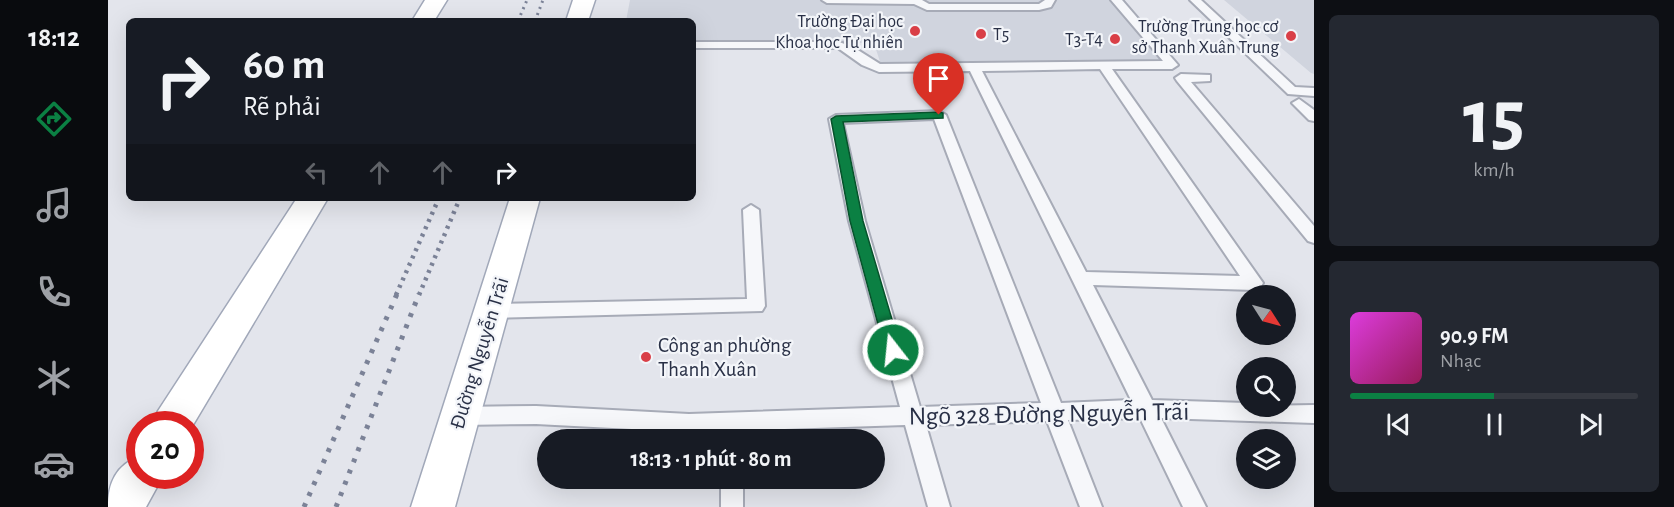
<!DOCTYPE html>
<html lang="vi">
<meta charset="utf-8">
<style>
:root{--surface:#171b24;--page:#242831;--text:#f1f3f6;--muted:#9ea1a6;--line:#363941;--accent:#0b8043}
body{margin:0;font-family:"Alegreya Sans",sans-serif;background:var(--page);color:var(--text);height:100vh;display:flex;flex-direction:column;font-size:22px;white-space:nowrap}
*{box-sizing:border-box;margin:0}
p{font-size:20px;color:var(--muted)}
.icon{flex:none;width:33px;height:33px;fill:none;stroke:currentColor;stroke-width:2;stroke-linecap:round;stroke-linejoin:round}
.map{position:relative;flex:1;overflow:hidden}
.panel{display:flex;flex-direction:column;gap:15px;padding:15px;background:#0d0f14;width:360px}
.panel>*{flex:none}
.banner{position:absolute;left:18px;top:18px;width:570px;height:183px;border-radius:9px;box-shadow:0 6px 24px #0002;background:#171b24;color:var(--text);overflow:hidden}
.needle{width:39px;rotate:126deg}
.tools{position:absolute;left:1128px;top:285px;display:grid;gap:12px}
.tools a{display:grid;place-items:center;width:60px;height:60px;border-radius:50%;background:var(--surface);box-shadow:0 6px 24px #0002;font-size:30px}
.speed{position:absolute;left:18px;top:411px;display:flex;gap:12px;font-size:30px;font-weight:700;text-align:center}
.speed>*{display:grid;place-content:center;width:78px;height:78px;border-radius:50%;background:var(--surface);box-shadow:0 6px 24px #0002;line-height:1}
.speed .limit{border:9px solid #d22;background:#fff;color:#111}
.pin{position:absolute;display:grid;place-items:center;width:51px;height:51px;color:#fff;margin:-62px -26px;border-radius:50% 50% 50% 0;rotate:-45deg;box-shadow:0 0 6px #0007}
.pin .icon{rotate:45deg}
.me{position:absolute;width:66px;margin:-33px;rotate:344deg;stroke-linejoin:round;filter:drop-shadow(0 0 4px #0008)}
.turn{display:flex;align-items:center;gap:21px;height:126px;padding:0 18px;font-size:27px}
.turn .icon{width:78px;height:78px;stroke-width:2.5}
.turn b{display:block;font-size:42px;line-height:51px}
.lanes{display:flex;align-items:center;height:57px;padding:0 18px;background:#0003;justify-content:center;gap:30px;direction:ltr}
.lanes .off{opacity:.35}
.panel .widget{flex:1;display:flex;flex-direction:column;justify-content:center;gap:9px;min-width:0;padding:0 21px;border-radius:9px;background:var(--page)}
.panel .dial{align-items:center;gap:0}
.dial b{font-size:78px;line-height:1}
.song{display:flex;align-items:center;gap:18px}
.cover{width:72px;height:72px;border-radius:9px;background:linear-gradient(135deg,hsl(300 70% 55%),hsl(330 70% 35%))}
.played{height:6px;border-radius:3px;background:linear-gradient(90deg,var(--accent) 50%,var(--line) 50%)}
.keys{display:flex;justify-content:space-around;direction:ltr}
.trip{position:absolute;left:429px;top:429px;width:348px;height:60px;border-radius:30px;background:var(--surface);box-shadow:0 6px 24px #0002;font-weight:700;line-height:60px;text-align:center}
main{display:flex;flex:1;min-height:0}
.tab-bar{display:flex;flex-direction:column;width:108px;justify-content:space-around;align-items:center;background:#090b0e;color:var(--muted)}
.tab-bar .icon{width:42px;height:42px}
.tab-bar .current{color:var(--accent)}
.tab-bar b{font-size:27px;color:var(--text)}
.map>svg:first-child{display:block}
.built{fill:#d0d4de}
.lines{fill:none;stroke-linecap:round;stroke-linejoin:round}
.service-casing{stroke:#a7abb7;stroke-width:4}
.primary-casing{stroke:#a1a8b9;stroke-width:3}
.service{fill:#f6f7fa;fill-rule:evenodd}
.primary{fill:#fff;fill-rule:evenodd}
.rail-far2{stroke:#7b8297;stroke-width:3;stroke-dasharray:2 4.5;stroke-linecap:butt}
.rail-far1{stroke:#7b8297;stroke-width:4.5;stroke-dasharray:3 5;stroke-linecap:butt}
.rail{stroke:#7b8297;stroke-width:5;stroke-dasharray:4 8;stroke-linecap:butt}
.route{fill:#0b8043;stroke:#07532c;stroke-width:1.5}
.poi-dot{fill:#d93f47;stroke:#f3f5f9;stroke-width:2}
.labels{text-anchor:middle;stroke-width:4.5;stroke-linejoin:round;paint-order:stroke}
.far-poi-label{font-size:18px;fill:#293046;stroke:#f3f5f9;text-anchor:end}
.poi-label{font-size:21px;fill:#293046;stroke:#f3f5f9;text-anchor:start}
.street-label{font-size:21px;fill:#293046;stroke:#f3f5f9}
.near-street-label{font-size:26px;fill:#293046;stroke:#f3f5f9}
</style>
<main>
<nav class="tab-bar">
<b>18:12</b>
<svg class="icon current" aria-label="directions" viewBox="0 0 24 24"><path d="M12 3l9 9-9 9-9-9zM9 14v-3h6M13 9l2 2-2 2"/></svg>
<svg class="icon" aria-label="music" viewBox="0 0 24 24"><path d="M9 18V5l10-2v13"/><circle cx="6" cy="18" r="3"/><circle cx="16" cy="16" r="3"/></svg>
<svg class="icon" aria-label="phone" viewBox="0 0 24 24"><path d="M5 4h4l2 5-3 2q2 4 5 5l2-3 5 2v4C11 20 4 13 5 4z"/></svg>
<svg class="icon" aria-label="climate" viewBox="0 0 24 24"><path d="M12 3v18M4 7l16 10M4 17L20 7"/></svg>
<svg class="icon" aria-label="car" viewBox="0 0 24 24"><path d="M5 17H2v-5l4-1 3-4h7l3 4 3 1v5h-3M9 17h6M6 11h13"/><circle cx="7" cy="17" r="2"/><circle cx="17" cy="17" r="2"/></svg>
</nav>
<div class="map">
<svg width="1206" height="507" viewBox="0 0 1206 507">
<rect width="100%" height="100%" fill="#e3e5ec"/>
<path class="built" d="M 522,0 L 1002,0 L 1059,65 L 773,65 L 766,43 L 585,42 L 585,21 L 518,21 Z
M 1116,0 L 1206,0 L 1206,74 L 1203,73 Z"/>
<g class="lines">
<defs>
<path id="service" d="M 714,0 L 814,0 L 821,4 L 931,4 L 937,0 L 947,0 L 943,7 L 931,10 L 819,10 L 806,4 L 719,3 Z
M 1003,0 L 1014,0 L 1070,65 L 1064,69 L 1004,69 L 1155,283 L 1152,288 L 1146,290 L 985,285 L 1044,400 L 1138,403 L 1138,406 L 1206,405 L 1206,423 L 1053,418 L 1098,507 L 1075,507 L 1032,418 L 960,420 L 994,507 L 972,507 L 939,421 L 818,425 L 842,507 L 820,507 L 797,425 L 581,432 L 428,424 L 352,425 L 345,422 L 342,416 L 345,410 L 352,407 L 428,406 L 581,414 L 792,407 L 741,221 L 721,119 L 728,115 L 831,111 L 838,115 L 953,403 L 1023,400 L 862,71 L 771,72 L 754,65 L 730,48 L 585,48 L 585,42 L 731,42 L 745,47 L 772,64 L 1055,61 ZM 992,69 L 1132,276 L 978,272 L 874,71 ZM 826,119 L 933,403 L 812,407 L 757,221 L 735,123 Z
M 1082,0 L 1093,0 L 1187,87 L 1206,88 L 1206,96 L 1180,94 Z
M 1073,74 L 1102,75 L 1102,81 L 1083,82 L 1206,226 L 1206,243 L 1200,241 L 1069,81 L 1067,78 Z
M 1191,99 L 1206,110 L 1206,121 L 1201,120 L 1184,103 Z
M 643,205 L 651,210 L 657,306 L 654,311 L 383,318 L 377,316 L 374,311 L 377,306 L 383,304 L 639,299 L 635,210 Z
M 613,478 L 635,478 L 635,507 L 613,507 Z"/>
<path id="primary" d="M 317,0 L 339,0 L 326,21 L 304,21 Z
M 465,0 L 487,0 L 480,21 L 458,21 Z
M 189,198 L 220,198 L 82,430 L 82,424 L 44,424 L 50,411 Z
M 402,198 L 432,198 L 347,507 L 303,507 Z
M 32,456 L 32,476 L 55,476 L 38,507 L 0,507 C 0,483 8,465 32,456 Z"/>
</defs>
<use href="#service" class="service-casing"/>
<use href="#primary" class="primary-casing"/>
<use href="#service" class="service"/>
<use href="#primary" class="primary"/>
<path class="rail-far2" d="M 410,21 L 419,0
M 427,21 L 435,0"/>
<path class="rail-far1" d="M 288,295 L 331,198
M 311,295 L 352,198"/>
<path class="rail" d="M 196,507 L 289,294
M 228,507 L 311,294"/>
</g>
<path class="route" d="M 831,112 L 835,113 L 835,118 L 735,122 L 755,221 L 793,350 L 785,357 L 777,350 L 742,221 L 723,119 L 728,116 Z"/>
<g class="poi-dot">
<circle cx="807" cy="31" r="6"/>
<circle cx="873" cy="34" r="6"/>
<circle cx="1183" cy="36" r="6"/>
<circle cx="1007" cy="39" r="6"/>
<circle cx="538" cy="357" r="6"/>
</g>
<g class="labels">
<g class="far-poi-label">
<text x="795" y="27">Trường Đại học<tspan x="795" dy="21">Khoa học Tự nhiên</tspan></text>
<text x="1171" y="32">Trường Trung học cơ<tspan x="1171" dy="21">sở Thanh Xuân Trung</tspan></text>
<text x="885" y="40" text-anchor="start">T5</text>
<text x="995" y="45">T3-T4</text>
</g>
<g class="poi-label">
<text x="550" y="352">Công an phường<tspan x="550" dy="24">Thanh Xuân</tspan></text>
</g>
<g class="street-label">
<text transform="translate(371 353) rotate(-73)" y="7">Đường Nguyễn Trãi</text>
</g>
<g class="near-street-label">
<text transform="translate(941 413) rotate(-1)" y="9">Ngõ 328 Đường Nguyễn Trãi</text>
</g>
</g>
</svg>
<div class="tools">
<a><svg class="needle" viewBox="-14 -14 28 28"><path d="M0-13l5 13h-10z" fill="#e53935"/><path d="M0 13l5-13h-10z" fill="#9ea1a6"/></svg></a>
<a><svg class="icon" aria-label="search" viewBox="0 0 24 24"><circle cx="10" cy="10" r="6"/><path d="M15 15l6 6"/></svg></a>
<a><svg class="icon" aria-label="layers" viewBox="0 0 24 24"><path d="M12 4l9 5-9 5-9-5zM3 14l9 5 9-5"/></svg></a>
</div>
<div class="speed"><div class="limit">20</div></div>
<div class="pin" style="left:831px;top:115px;background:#d93025"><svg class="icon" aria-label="arrive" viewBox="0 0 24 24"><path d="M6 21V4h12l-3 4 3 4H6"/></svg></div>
<svg class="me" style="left:785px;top:350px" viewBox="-20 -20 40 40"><circle r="17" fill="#0b8043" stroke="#fff" stroke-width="3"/><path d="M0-11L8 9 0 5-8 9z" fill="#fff"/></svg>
<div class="trip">18:13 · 1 phút · 80 m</div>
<div class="banner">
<div class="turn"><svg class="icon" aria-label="right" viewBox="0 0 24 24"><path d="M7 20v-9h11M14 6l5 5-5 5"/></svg><div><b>60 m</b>Rẽ phải</div></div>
<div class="lanes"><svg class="icon off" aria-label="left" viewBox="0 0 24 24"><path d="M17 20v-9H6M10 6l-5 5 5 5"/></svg><svg class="icon off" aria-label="ahead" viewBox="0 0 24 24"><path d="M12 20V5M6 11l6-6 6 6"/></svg><svg class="icon off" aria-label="ahead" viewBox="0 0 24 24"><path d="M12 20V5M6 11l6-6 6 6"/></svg><svg class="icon" aria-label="right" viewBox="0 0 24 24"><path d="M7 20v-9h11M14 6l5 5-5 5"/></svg></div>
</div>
</div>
<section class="panel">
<div class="widget dial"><b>15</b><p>km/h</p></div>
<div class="widget">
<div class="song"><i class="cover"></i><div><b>90.9 FM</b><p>Nhạc</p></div></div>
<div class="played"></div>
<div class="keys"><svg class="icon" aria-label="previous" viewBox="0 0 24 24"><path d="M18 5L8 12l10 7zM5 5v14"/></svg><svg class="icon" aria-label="pause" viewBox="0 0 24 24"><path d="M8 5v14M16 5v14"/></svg><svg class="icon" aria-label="next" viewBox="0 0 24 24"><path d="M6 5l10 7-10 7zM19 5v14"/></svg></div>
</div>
</section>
</main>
